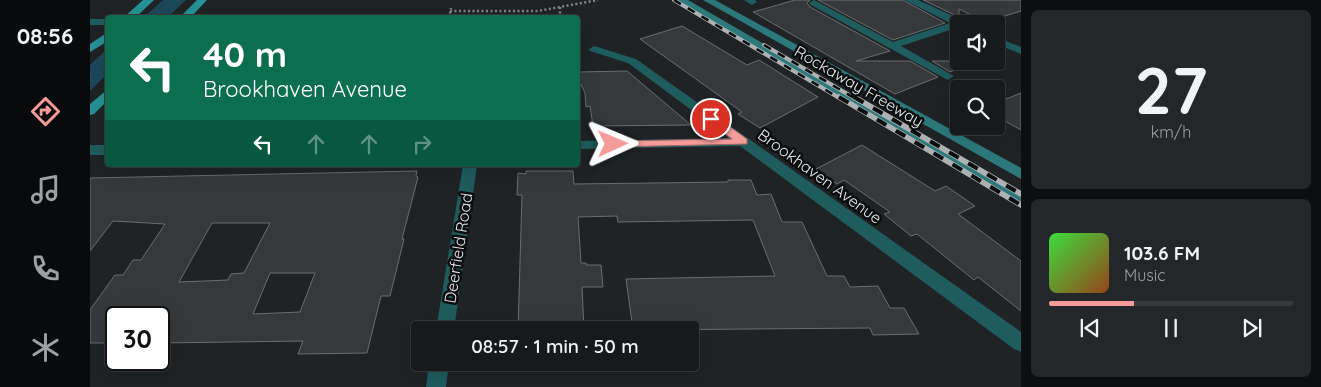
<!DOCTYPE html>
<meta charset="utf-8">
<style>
:root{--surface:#171a1c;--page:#242729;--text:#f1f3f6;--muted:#9ea1a3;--line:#36383b;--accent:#f59b99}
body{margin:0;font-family:Quicksand,sans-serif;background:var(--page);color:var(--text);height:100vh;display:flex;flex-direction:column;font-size:19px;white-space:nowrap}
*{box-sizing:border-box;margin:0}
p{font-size:16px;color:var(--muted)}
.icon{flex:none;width:28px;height:28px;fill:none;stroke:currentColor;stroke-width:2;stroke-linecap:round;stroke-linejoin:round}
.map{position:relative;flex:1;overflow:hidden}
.sheet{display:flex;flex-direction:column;gap:10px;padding:10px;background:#0d0e0f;width:300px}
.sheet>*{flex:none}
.guide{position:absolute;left:15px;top:15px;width:475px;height:152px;border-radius:5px;box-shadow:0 5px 20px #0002,0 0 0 1px var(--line);background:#0b6e4f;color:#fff;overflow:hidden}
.buttons{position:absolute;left:860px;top:15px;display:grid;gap:10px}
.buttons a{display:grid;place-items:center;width:55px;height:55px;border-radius:5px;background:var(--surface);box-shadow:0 5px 20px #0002,0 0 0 1px var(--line);font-size:25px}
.speed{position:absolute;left:15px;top:306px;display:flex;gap:10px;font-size:25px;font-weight:700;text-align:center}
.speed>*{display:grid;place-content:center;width:65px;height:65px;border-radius:50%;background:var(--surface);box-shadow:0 5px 20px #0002,0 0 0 1px var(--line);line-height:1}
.speed .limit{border:2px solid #111;border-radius:8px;background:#fff;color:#111}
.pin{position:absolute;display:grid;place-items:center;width:42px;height:42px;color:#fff;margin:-21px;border:2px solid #fff;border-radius:50%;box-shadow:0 1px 5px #0007}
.me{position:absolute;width:55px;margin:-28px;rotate:89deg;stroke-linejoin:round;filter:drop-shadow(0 0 4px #0008)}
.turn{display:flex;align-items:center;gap:18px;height:105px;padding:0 15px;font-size:22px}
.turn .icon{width:65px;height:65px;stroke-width:2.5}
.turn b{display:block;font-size:35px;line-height:42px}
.lanes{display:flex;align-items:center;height:48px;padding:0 15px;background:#0003;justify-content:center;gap:25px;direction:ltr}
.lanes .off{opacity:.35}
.sheet .tile{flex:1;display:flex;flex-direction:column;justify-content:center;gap:8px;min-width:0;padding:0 18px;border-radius:8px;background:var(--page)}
.sheet .dial{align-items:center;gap:0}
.dial b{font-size:65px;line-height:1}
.song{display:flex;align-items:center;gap:15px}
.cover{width:60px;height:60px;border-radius:8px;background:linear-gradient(135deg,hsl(120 70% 55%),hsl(20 70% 35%))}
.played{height:5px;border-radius:2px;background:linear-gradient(90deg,var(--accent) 35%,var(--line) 35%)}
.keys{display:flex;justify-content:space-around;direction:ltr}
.trip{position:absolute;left:321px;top:321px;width:288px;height:50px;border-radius:5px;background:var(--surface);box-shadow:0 5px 20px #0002,0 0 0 1px var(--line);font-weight:600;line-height:50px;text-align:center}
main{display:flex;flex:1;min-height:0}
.menu{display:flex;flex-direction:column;width:90px;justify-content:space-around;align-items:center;background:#090a0b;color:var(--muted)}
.menu .icon{width:35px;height:35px}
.menu .selected{color:var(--accent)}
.menu b{font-size:22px;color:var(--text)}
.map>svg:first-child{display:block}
.green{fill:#1d485a}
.building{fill:#36393c;stroke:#6b6d71;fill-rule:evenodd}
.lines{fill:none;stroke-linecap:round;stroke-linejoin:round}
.path{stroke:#848789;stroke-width:2.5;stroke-dasharray:2 2.5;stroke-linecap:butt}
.lane{fill:#1f5c5e;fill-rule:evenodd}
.street{fill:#1f5c5e;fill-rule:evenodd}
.secondary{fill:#2c797c;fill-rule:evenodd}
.primary{fill:#269196;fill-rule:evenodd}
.rail-far1-casing{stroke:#aeb1b3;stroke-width:4}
.rail-casing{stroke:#aeb1b3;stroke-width:5.5}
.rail-far1{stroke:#0a0c0d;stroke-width:2.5;stroke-dasharray:8;stroke-linecap:butt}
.rail{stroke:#0a0c0d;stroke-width:4;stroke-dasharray:11;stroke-linecap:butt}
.route{fill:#f59b99;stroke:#9f6563}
.labels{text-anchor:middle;stroke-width:5;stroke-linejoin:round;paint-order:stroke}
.street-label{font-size:16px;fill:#e6e8ea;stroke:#0a0c0d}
</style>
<main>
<nav class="menu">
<b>08:56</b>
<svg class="icon selected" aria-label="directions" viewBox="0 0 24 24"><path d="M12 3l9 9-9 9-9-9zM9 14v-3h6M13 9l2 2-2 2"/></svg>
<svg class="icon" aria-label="music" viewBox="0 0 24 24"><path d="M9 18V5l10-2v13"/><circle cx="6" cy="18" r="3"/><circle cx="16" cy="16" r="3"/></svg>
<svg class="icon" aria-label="phone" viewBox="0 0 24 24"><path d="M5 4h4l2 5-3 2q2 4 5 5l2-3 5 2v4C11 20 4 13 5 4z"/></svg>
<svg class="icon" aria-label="climate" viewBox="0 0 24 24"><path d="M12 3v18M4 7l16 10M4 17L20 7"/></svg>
</nav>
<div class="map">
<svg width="931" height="387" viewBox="0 0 931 387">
<rect width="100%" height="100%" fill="#1f2325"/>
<path class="green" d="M 73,0 L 96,0 L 78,17 L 54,17 Z
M 17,49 L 17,74 L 0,91 L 0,65 Z"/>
<path class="building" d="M 705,0 L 720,0 L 717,3 L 720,7 L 800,51 L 766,61 L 820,61 L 848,77 L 805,94 L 663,12 Z
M 728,0 L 813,0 L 855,23 L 803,40 Z
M 833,0 L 931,0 L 931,11 L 895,22 L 869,9 L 869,17 Z
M 592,26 L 657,65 L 669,60 L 728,97 L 670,128 L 648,114 L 652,112 L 550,39 Z
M 842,61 L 883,61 L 883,62 L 860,72 Z
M 537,71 L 601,125 L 503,126 L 500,106 L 496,107 L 495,93 L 488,78 L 488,72 Z
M 931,93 L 931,130 L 906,116 L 906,103 Z
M 772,145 L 845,191 L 856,186 L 885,206 L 868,214 L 931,261 L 931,311 L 888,277 L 884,280 L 827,234 L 821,236 L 794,214 L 800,212 L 754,180 L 747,184 L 726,169 Z
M 327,171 L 326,176 L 328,177 L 312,239 L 314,239 L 300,296 L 291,296 L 277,353 L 208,354 L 213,341 L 69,343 L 69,318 L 26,318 L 26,334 L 20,343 L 0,343 L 0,310 L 25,275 L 33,275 L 43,260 L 51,260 L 75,224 L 23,221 L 0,251 L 0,178 ZM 122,223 L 180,223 L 154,273 L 141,274 L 138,280 L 89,282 ZM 180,273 L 225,273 L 210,312 L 163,314 Z
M 436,171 L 483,171 L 484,184 L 638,182 L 638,180 L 661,180 L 667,195 L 681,194 L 692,222 L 712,222 L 737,276 L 754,276 L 760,287 L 788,286 L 800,308 L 814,308 L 829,334 L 783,335 L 780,328 L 543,330 L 536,279 L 685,276 L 663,220 L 528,222 L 527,216 L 488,217 L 491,263 L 496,263 L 496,265 L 511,265 L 513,287 L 492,287 L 494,330 L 428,330 L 432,195 L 427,195 L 428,173 L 436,174 Z"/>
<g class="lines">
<path class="path" d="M 470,7 L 470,18
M 360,11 L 448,11 L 508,0
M 359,18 L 361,8"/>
<path class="lane" d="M 654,0 L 665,0 L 667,2 L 662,5 Z"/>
<path class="street" d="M 724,0 L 803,42 L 860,23 L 815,0 L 828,0 L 874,21 L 876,24 L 869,24 L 869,27 L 811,46 L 864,76 L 858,80 L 854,78 L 721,5 L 719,3 Z
M 0,19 L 18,19 L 18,25 L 0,25 Z
M 906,37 L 931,47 L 931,54 L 906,44 Z
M 504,46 L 546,59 L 931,332 L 931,352 L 924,349 L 650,146 L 488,149 L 488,141 L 639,138 L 538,63 L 500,51 L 499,49 Z
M 0,145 L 18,145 L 18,155 L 0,155 Z
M 373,165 L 387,165 L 364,330 L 346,330 Z
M 339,362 L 359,362 L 356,387 L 336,387 Z"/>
<path class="secondary" d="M 586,0 L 598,0 L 931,193 L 931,206 Z
M 613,0 L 625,0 L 931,168 L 931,179 Z"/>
<path class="primary" d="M 53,0 L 64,0 L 45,18 L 33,18 Z
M 107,0 L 117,0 L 100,18 L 89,18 Z
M 18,32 L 18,41 L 0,52 L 0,44 Z
M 18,89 L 18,100 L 4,114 L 0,115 L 0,104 Z"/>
<defs>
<path id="rail-far1" d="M 584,0 L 751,99
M 674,45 L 766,99"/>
<path id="rail" d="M 749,97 L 931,205
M 764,97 L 931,194"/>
</defs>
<use href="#rail-far1" class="rail-far1-casing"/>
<use href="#rail" class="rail-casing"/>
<use href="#rail-far1" class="rail-far1"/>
<use href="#rail" class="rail"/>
</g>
<path class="route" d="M 618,116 L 625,116 L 657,139 L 657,144 L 523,147 L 518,144 L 523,141 L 642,139 L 618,121 Z"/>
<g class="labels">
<g class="street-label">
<text transform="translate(769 86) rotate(30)" y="6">Rockaway Freeway</text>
<text transform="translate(730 176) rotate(36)" y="6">Brookhaven Avenue</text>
<text transform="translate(368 248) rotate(-81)" y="6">Deerfield Road</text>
</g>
</g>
</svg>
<div class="buttons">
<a><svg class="icon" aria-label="sound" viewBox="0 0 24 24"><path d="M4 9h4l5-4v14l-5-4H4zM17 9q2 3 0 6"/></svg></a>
<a><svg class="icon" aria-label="search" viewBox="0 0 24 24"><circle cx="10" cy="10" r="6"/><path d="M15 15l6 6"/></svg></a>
</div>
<div class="speed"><div class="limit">30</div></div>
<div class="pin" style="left:621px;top:119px;background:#d93025"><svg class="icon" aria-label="arrive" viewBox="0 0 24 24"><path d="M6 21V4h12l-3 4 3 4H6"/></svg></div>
<svg class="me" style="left:523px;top:144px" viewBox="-20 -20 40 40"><path d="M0-17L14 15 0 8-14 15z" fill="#f59b99" stroke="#fff" stroke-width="4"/></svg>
<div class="trip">08:57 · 1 min · 50 m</div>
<div class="guide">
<div class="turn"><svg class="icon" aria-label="left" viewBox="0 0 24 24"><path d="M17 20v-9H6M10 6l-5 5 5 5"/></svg><div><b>40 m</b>Brookhaven Avenue</div></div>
<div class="lanes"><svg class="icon" aria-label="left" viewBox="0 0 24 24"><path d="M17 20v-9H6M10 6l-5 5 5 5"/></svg><svg class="icon off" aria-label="ahead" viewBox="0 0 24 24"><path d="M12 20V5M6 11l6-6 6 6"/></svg><svg class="icon off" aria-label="ahead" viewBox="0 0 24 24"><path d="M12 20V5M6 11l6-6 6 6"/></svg><svg class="icon off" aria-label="right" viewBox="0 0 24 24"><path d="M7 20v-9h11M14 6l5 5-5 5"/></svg></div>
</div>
</div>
<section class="sheet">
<div class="tile dial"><b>27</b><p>km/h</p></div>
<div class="tile">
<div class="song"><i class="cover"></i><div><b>103.6 FM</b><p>Music</p></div></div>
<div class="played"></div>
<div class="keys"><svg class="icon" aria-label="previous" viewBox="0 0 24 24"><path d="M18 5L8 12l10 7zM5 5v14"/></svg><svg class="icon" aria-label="pause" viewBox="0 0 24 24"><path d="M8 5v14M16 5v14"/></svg><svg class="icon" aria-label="next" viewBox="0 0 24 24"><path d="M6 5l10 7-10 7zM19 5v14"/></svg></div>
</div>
</section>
</main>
